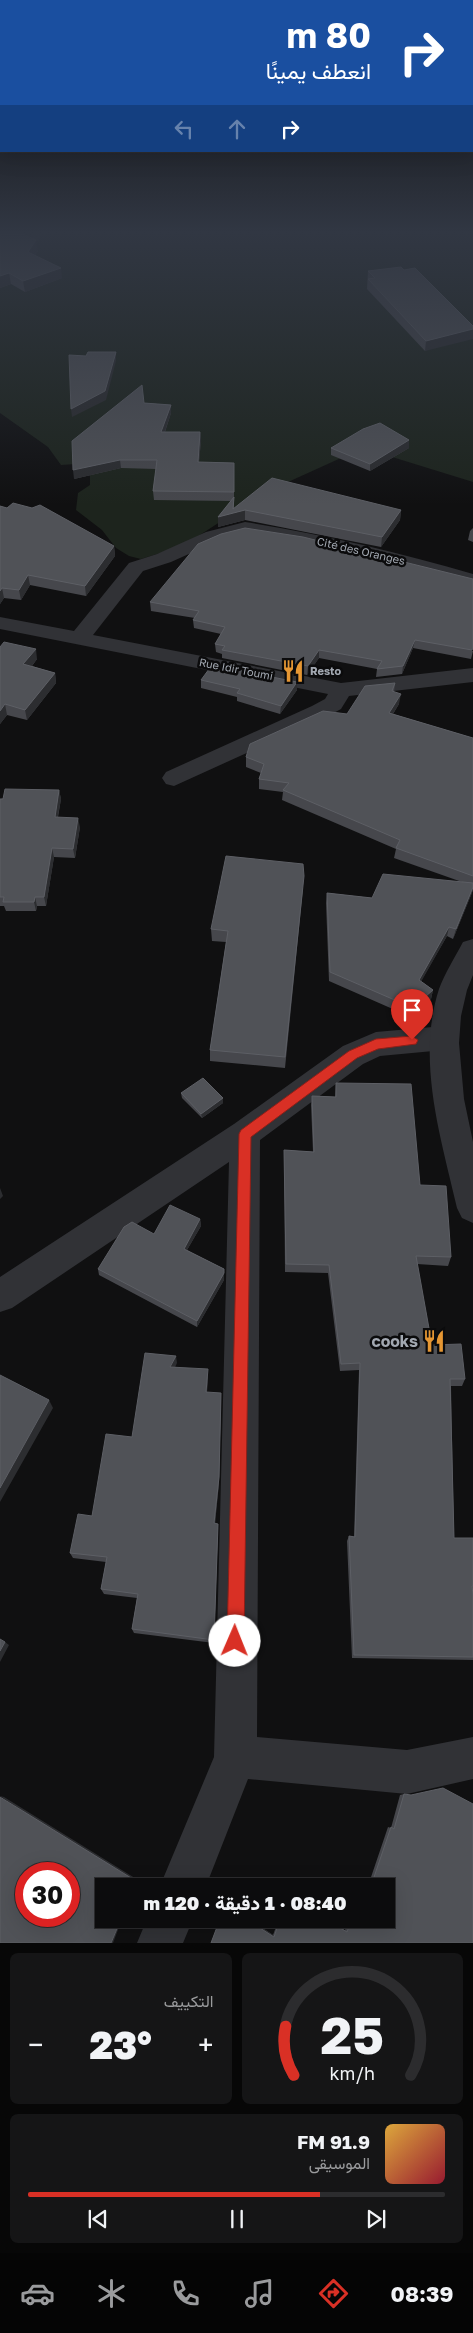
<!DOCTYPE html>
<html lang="ar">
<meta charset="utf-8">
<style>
:root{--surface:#0c0c0d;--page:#151516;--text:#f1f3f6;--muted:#9a9b9d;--line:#2c2c2e;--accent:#d93025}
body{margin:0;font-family:"Golos Text",Vazirmatn,sans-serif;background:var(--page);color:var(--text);direction:rtl;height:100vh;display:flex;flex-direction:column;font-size:19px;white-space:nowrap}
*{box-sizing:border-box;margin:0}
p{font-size:16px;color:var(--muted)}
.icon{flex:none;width:28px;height:28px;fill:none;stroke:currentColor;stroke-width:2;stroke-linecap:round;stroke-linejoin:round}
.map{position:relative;height:1943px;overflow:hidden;direction:ltr}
.details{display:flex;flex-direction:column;gap:10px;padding:10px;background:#070707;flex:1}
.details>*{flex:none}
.banner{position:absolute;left:0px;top:0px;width:474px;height:152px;box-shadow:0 5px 20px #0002,0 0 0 1px var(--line);direction:rtl;background:#1a4fa0;color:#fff;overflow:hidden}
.speed{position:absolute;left:15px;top:1862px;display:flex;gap:10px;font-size:25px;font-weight:700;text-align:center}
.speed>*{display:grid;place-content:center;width:65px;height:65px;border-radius:50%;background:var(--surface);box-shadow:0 5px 20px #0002,0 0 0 1px var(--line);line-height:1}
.speed .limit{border:8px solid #d22;background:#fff;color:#111}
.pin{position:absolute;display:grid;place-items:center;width:42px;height:42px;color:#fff;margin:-51px -21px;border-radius:50% 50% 50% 0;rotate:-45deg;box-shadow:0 0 5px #0007}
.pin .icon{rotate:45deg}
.me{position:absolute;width:55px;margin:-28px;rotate:1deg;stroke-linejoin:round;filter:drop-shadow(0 0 4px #0008)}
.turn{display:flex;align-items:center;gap:18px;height:105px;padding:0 20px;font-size:22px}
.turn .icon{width:65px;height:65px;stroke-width:2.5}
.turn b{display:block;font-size:35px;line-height:42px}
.lanes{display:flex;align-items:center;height:48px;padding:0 20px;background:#0003;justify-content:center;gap:25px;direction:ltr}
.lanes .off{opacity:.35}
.big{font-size:38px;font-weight:800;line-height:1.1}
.details .card{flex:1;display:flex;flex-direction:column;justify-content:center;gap:8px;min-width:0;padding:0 18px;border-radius:8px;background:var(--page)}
.details .dial{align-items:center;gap:0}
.dial svg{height:130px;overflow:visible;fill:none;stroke:var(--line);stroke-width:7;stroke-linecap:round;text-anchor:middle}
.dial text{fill:var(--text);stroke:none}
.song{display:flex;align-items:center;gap:15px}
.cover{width:60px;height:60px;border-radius:8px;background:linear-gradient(135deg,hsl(40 70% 55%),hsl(350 70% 35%))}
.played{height:5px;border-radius:2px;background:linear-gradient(90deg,var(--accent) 70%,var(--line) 70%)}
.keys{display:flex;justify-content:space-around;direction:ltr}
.heat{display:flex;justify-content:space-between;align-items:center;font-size:28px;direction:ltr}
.details .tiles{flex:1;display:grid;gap:10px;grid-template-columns:1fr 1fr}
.card:last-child{grid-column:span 2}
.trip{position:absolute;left:95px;top:1878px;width:300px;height:50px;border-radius:0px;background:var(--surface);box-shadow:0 5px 20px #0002,0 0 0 1px var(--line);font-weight:800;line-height:50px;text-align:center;direction:rtl}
.tabs{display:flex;height:80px;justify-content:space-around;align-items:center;background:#050505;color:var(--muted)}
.tabs .icon{width:35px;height:35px}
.tabs .selected{color:var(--accent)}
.tabs b{font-size:22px;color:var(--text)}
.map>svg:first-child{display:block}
.green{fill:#1d241d}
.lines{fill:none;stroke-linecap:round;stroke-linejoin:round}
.service{fill:#313236;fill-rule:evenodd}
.minor{fill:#313236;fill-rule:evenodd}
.tertiary{fill:#313236;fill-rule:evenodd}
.wall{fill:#46474c}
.shaded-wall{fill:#2c2d30}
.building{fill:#505257;stroke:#5d5f65;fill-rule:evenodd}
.route{fill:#d93025;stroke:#8d1f18}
.labels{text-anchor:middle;stroke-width:5;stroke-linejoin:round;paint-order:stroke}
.far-street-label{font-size:11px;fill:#a2a8b1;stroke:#0b0b0c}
.far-poi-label{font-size:11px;font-weight:bold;fill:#a2a8b1;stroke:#0b0b0c;text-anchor:start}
.near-poi-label{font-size:16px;font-weight:bold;fill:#a2a8b1;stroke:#0b0b0c;text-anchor:end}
</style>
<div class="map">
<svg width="473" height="1943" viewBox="0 0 473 1943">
<rect width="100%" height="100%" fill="#101011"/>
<path class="green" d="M 0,233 L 473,233 L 473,482 L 363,448 L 266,492 L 183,546 L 141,559 L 129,556 L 116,548 L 102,530 L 76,510 L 78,493 L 90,485 L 90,463 L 61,465 L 48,447 L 0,413 Z"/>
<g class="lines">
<path class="service" d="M 31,233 L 41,233 L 39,241 L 33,241 Z"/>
<path class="minor" d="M 245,522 C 322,534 398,552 473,574 L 473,586 L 303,543 L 245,534 L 220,540 L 171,562 L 143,571 L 93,635 L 341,683 L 473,668 L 473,682 L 349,696 L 341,709 L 328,716 L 174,786 L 166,784 L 162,778 L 166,772 L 312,706 L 325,699 L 328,694 L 0,629 L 0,617 L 74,631 L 129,563 L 157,554 L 206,532 Z
M 444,1026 L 454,1030 L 458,1038 L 454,1046 L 444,1050 L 380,1056 L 363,1064 L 260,1140 L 257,1737 L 407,1750 L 473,1737 L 473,1779 L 407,1794 L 248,1779 L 206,1886 L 160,1886 L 214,1757 L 229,1162 L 12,1308 L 0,1312 L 0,1277 L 234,1124 L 343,1046 L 376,1032 Z
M 147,1919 L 193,1919 L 183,1943 L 137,1943 Z"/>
<path class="tertiary" d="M 473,939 L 473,975 L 467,990 L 461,1016 L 459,1043 L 464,1099 L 473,1142 L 473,1223 L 462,1218 L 457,1208 C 441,1138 416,1060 439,989 C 445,973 455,957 463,942 Z"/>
</g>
<path class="wall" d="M 0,233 L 38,251 L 35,255 L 62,278 L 25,292 L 11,284 L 0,288 Z
M 368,271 L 473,326 L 425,351 L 367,289 Z
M 144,403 L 171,405 L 171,413 L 165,432 L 200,432 L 201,441 L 199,462 L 234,463 L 234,509 L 401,510 L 400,520 L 381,547 L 245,520 L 218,527 L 218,517 L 231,501 L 154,500 L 153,491 L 156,469 L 121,468 L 74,479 Z
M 409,440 L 409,448 L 370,471 L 331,455 L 331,448 Z
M 0,506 L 114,546 L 115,556 L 86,596 L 30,585 L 21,600 L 4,598 L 0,604 Z
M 245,528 L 473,651 L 471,659 L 413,648 L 402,674 L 376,677 L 377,669 L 319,658 L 307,675 L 222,658 L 222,654 L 216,652 L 215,644 L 221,634 L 194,628 L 193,620 L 195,618 L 151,611 L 150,602 Z
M 473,528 L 473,542 L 468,540 L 470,531 Z
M 0,647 L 37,659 L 32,666 L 55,673 L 56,683 L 27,720 L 7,715 L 0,724 Z
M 201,680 L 297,690 L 280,714 L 237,701 L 237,697 L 201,688 Z
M 395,683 L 394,692 L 399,704 L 393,714 L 473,738 L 473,890 L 453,939 L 447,936 L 421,981 L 433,990 L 431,999 L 408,1019 L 395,1010 L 329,981 L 326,903 L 327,893 L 372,898 L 462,882 L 394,858 L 396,849 L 282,800 L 283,792 L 259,789 L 259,779 L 261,773 L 246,767 L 246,757 L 347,714 Z
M 59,790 L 61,799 L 58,817 L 80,827 L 75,858 L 54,857 L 46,906 L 37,906 L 36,911 L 6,911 L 4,906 L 0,906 L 0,799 Z
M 303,888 L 285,1068 L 210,1061 L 210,1050 L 226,942 L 212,941 L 211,929 Z
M 336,1083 L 420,1185 L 451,1257 L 448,1266 L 417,1264 L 432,1345 L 465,1379 L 462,1386 L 451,1386 L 454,1538 L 473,1538 L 473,1660 L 352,1658 L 347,1541 L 349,1536 L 354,1537 L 359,1370 L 340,1371 L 328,1273 L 285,1272 L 284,1159 L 284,1150 L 313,1152 L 311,1105 L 312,1096 L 335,1097 Z
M 181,1093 L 223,1098 L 223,1103 L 202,1118 L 182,1098 Z
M 200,1219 L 201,1226 L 187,1250 L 224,1269 L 224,1280 L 197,1327 L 99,1275 L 98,1269 L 154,1234 Z
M 177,1363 L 175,1367 L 208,1377 L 207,1392 L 221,1400 L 219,1483 L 215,1524 L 218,1524 L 218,1529 L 214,1643 L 134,1633 L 132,1629 L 137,1598 L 104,1594 L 101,1589 L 106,1562 L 73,1558 L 70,1553 L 92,1516 L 132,1437 Z
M 404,1794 L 473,1943 L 211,1943 L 220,1919 L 249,1919 L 273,1935 L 279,1919 L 326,1919 L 345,1930 L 349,1919 L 386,1919 L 386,1886 L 368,1886 L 388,1827 L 391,1828 L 400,1795 Z"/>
<path class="shaded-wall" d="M 36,240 L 38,251 L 29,262 L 28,252 Z
M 61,268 L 62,278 L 25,292 L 23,281 Z
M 9,273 L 11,284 L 0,288 L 0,276 Z
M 473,329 L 473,339 L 425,351 L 426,341 Z
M 116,352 L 116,361 L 106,400 L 72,417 L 71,409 Z
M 171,405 L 171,413 L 162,440 L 161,432 Z
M 200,432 L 201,441 L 198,471 L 198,462 Z
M 409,440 L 409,448 L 370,471 L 370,464 Z
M 120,460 L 121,468 L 74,479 L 73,470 Z
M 245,510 L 245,520 L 218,527 L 218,517 Z
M 401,510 L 400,520 L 381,547 L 382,537 Z
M 114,546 L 115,556 L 86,596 L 85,586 Z
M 28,575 L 30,585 L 21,600 L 19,590 Z
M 2,588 L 4,598 L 0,604 L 0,591 Z
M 415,640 L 413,648 L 402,674 L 403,666 Z
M 36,649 L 37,659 L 25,675 L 23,664 Z
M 319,650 L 319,658 L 307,675 L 308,666 Z
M 55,673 L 56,683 L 27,720 L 25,710 Z
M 297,682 L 297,690 L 280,714 L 281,706 Z
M 401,694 L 399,704 L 387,723 L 389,713 Z
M 5,704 L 7,715 L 0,724 L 0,711 Z
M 59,790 L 61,799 L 56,826 L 55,817 Z
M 78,818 L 80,827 L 75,858 L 73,849 Z
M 52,848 L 54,857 L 46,906 L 44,897 Z
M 473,887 L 472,893 L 453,939 L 456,929 Z
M 35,897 L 37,906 L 36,911 L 34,902 Z
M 449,927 L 447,936 L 417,989 L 419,980 Z
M 433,990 L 431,999 L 408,1019 L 410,1010 Z
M 223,1098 L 223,1103 L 202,1118 L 201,1114 Z
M 0,1188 L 3,1196 L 0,1199 Z
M 200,1219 L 201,1226 L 184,1255 L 184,1249 Z
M 224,1273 L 224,1280 L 197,1327 L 197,1321 Z
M 176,1356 L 177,1363 L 171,1374 L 170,1367 Z
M 208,1369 L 208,1377 L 206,1399 L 206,1392 Z
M 221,1393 L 219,1483 L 214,1529 L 214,1523 Z
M 49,1400 L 53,1408 L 0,1502 L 0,1488 Z
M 218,1524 L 218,1529 L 214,1643 L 214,1640 Z
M 5,1642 L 9,1645 L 0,1662 L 0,1651 Z
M 0,1796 L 4,1797 L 138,1880 L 136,1886 L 134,1886 Z
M 121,1919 L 122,1919 L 113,1943 L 111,1943 Z
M 246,1919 L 249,1919 L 273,1935 L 274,1937 Z"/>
<path class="building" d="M 0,233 L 21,233 L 36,240 L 28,252 L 61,268 L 23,281 L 9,273 L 0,276 Z
M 401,267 L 404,270 L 415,268 L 473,326 L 473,329 L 426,341 L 368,279 L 375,278 L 368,271 Z
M 88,352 L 116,352 L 105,391 L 71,409 L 69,355 L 86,356 Z
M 142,385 L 144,403 L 171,405 L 161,432 L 200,432 L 198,462 L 234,463 L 234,492 L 153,491 L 157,460 L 120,460 L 73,470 L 72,441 Z
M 380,423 L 409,440 L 370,464 L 331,448 L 363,429 Z
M 272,478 L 401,510 L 382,537 L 245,510 L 218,517 L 234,497 L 233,509 Z
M 13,503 L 32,508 L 40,505 L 114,546 L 85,586 L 28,575 L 19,590 L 2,588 L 0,591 L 0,506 L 7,508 Z
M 245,528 L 303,537 L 473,579 L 473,648 L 472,650 L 415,640 L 403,666 L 377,669 L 382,661 L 319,650 L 308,666 L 222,650 L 225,646 L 215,644 L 225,627 L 193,620 L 199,611 L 150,602 L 198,544 L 221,534 Z
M 4,642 L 36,649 L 23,664 L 55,673 L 25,710 L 5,704 L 0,711 L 0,647 Z
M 212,665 L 297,682 L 281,706 L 237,693 L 240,689 L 201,680 Z
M 395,683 L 392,691 L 401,694 L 389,713 L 473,738 L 473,876 L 396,848 L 400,840 L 283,790 L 289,783 L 259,779 L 264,764 L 246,757 L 250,744 L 323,711 L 347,714 L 365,686 Z
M 5,789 L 59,790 L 55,817 L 78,818 L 73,849 L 52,848 L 44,897 L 35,897 L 34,902 L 3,902 L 4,897 L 0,897 L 0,799 L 3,799 Z
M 226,856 L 303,864 L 304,876 L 285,1057 L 210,1050 L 228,931 L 211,929 Z
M 383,874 L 473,883 L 473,887 L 456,929 L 449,927 L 419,980 L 433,990 L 410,1010 L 397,1001 L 330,972 L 327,893 L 372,898 Z
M 203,1078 L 223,1098 L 201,1114 L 181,1093 Z
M 336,1083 L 411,1084 L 420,1185 L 446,1186 L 451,1257 L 416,1256 L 432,1345 L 461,1344 L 465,1379 L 450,1379 L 454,1538 L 473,1538 L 473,1586 L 472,1586 L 473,1595 L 473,1657 L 354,1655 L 349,1536 L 355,1537 L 360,1363 L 341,1364 L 329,1265 L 286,1264 L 284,1150 L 314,1152 L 312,1096 L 336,1097 Z
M 170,1205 L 200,1219 L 184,1249 L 224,1269 L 224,1273 L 197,1321 L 98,1269 L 124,1227 L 132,1222 L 154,1234 Z
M 145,1353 L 176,1356 L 170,1367 L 208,1369 L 206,1392 L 221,1393 L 219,1477 L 214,1523 L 218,1524 L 214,1640 L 132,1629 L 138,1594 L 101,1589 L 107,1557 L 70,1553 L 78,1514 L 92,1516 L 106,1434 L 132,1437 Z
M 0,1375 L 49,1400 L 0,1488 Z
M 0,1639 L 5,1642 L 0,1651 Z
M 443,1788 L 473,1804 L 473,1943 L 211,1943 L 220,1919 L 246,1919 L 274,1937 L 280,1919 L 325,1919 L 347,1932 L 352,1919 L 386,1919 L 386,1886 L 371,1886 L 391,1827 L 394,1829 L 404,1794 L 411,1795 Z
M 0,1797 L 136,1881 L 134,1886 L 104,1886 L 104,1919 L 121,1919 L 111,1943 L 0,1943 ZM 26,1874 L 69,1874 L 69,1916 L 26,1916 Z"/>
<linearGradient id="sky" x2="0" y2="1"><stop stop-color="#090909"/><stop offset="0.46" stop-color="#313743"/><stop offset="1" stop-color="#313743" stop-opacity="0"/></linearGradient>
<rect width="473" height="505" fill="url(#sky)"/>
<path class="route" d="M 412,1036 L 418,1040 L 416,1044 L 378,1049 L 357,1058 L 251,1137 L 244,1641 L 241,1647 L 235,1649 L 229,1647 L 227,1641 L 239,1134 L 241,1130 L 349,1051 L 376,1039 Z"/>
<defs>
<symbol id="restaurant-bare" viewBox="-9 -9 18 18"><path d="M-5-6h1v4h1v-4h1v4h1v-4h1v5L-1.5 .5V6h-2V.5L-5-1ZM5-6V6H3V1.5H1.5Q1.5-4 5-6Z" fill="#e69733" stroke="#0b0b0c" stroke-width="2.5" paint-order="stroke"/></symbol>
</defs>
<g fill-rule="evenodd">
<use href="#restaurant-bare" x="277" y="655" width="32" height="32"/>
<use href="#restaurant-bare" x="418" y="1325" width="32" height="32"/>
</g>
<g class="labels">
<g class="far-street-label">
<text transform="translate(361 551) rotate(13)" y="4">Cité des Oranges</text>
<text transform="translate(236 669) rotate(11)" y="4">Rue Idir Toumi</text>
</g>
<g class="far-poi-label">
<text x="310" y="675">Resto</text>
</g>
<g class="near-poi-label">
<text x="418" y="1347">cooks</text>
</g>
</g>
</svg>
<div class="speed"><div class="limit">30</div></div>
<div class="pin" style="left:412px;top:1040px;background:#d93025"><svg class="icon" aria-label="arrive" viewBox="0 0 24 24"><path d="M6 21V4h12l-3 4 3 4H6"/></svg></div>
<svg class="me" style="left:235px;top:1641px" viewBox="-20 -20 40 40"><circle r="19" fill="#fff"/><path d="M0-13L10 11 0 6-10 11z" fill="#d93025"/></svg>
<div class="trip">08:40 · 1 دقيقة · 120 m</div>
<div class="banner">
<div class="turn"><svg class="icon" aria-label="right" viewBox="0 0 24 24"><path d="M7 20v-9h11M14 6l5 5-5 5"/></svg><div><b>80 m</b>انعطف يمينًا</div></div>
<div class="lanes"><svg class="icon off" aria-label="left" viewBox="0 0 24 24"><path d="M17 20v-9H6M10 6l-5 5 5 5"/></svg><svg class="icon off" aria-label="ahead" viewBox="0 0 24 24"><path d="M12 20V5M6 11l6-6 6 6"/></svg><svg class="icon" aria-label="right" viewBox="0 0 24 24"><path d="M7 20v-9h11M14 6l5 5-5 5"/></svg></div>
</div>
</div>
<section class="details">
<div class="tiles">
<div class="card dial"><svg viewBox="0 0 100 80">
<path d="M14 69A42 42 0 1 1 86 69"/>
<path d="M14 69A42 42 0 0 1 9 39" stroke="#d93025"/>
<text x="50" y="56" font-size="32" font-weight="700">25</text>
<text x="50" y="72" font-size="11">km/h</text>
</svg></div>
<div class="card"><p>التكييف</p>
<div class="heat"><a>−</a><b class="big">23°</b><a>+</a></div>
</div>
<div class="card">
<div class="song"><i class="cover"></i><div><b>91.9 FM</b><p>الموسيقى</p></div></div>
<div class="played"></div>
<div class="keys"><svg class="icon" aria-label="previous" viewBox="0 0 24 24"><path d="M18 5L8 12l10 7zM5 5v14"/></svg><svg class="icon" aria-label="pause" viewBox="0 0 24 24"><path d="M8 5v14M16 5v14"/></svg><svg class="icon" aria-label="next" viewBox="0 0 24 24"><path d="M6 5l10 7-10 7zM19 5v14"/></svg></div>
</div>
</div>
</section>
<nav class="tabs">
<b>08:39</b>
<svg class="icon selected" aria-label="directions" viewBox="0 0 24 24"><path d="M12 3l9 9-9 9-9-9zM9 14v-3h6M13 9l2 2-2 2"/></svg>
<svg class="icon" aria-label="music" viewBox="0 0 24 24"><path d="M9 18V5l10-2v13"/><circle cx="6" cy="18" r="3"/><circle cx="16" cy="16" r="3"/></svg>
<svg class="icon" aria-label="phone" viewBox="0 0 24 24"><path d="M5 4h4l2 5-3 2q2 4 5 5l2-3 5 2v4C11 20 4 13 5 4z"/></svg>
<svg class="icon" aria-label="climate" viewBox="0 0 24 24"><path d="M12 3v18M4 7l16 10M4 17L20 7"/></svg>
<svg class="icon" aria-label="car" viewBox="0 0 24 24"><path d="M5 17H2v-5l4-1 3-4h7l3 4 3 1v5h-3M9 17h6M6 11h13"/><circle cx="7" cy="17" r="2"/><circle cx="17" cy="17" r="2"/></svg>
</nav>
